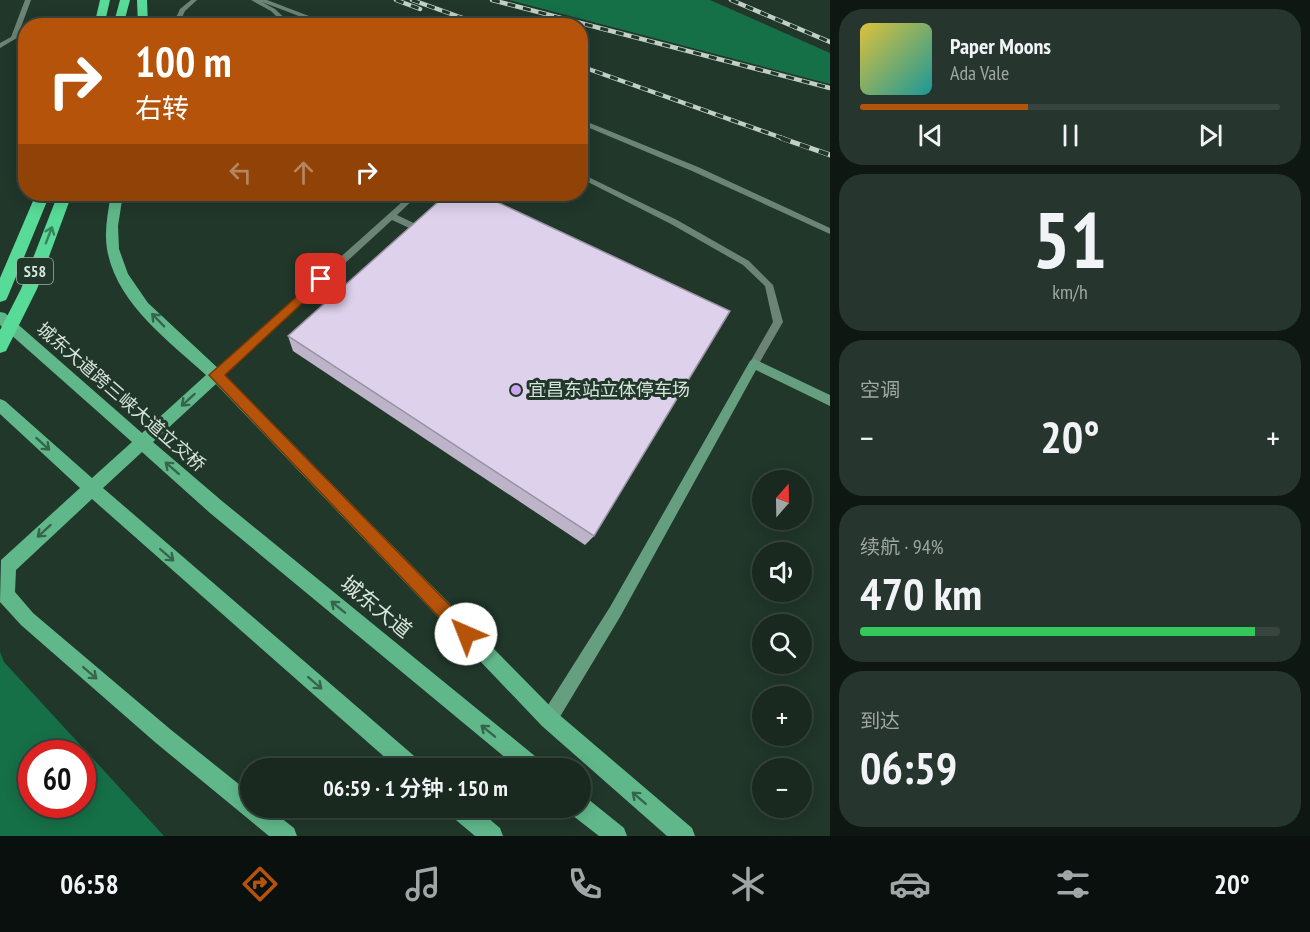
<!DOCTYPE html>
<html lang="zh">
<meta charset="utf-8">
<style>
:root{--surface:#192920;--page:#26352d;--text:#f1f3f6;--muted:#9fa6a5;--line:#37453e;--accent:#b45309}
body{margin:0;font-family:"PT Sans Narrow","Noto Sans SC",sans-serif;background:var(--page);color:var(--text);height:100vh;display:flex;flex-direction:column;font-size:22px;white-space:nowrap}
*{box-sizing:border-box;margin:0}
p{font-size:20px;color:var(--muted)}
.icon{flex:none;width:33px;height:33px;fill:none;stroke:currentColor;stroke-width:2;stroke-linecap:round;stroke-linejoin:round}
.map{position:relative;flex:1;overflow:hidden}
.sheet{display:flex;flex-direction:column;gap:9px;padding:9px;background:#0e1712;width:480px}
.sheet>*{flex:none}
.guide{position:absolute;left:18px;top:18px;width:570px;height:183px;border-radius:24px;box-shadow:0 3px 15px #0003,0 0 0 2px var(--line);background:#b45309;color:#fff;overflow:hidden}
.needle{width:39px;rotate:20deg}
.buttons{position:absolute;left:752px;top:470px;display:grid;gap:12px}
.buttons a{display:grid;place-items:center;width:60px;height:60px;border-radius:50%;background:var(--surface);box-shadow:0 3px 15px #0003,0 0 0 2px var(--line);font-size:30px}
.speed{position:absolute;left:18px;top:740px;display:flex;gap:12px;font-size:30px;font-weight:700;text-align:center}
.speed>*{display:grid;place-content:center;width:78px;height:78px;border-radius:50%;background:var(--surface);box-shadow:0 3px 15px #0003,0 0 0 2px var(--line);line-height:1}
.speed .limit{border:9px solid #d22;background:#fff;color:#111}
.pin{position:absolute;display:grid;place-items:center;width:51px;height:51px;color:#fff;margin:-26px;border-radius:12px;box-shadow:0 3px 9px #0006}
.me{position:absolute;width:66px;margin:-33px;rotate:316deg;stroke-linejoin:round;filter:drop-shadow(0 0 4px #0008)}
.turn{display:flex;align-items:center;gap:21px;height:126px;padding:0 18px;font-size:27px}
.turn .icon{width:78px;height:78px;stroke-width:2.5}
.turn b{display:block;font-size:42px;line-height:51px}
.lanes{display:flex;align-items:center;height:57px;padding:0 18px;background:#0003;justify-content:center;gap:30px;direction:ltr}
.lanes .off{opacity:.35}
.big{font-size:45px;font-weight:600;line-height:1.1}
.sheet .tile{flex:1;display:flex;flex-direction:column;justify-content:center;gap:9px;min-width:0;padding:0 21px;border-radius:24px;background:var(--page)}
.sheet .dial{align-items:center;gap:0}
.dial b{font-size:78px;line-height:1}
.song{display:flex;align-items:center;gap:18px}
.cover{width:72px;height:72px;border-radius:9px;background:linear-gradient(135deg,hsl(50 70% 55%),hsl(180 70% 35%))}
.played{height:6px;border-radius:3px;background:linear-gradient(90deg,var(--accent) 40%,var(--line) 40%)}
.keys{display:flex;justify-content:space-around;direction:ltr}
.heat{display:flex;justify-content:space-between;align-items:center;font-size:33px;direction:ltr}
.charge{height:9px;border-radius:4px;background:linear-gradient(90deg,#34c759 94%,var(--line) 0)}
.trip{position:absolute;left:240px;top:758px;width:351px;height:60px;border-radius:30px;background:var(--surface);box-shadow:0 3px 15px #0003,0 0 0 2px var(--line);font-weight:600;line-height:60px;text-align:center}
.tabs{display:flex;height:96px;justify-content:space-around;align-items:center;background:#0a100d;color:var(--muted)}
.tabs .icon{width:42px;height:42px}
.tabs .on{color:var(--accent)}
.tabs b{font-size:27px;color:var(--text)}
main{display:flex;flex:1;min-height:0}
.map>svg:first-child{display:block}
.forest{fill:#167047;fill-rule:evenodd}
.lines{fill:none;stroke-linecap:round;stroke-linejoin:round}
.lane{fill:#6c8475;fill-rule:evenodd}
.secondary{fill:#669e80;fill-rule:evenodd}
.primary{fill:#60b88a;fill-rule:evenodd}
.highway{fill:#58da98;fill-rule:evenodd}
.rail-far1-casing{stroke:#c1cfc6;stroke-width:4.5}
.rail-casing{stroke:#c1cfc6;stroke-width:5}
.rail-far1{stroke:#21372a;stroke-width:3;stroke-dasharray:8;stroke-linecap:butt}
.rail{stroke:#21372a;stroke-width:4;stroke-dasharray:10;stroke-linecap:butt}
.wall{fill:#beb4ca}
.building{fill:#ddd1eb;stroke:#9b92a4;stroke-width:1.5}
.oneway{stroke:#3a805c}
.oneway2{stroke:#37644c}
.route{fill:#b45309;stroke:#753606;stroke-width:1.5}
.poi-dot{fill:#c9a5ee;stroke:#21372a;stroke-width:2}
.labels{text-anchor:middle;stroke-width:6;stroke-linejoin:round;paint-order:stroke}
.shield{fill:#21372a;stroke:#a1b1a7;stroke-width:1.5}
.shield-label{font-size:16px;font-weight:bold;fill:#d8e5dc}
.poi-label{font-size:18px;fill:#d8e5dc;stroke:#21372a;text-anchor:start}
.street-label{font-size:18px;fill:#d8e5dc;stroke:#21372a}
.near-street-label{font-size:21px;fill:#d8e5dc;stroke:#21372a}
</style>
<main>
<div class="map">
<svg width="830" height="836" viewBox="0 0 830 836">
<rect width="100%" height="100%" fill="#21372a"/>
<path class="forest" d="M 509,0 L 710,0 L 830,53 L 830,84 Z
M 0,652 L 4,662 L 164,836 L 0,836 ZM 32,753 L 82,753 L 82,804 L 32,804 Z"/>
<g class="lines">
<path class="lane" d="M 25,0 L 31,0 L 17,38 L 0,48 L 0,43 L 11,37 Z
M 191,0 L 197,0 L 185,11 L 178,26 L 172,26 L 180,9 Z
M 251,0 L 267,0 L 335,26 L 325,26 L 262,2 L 275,9 L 293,26 L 286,26 L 271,11 Z
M 580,119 L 698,167 L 830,228 L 830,234 L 692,171 L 580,124 Z
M 580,173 L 677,220 L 749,261 L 773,285 L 783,322 L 757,367 L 754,368 L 749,364 L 773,322 L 765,286 L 743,265 L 671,224 L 580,178 Z
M 411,194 L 419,194 L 397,215 L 426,229 L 426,233 L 420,233 L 392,220 L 220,378 L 212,378 L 211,375 L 212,372 Z"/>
<path class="secondary" d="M 754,359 L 830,395 L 830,406 L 756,370 L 620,617 L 555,725 L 549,727 L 543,725 L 541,719 L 543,713 L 610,607 L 750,361 Z"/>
<path class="primary" d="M 111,194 L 123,194 L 118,226 L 119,249 L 128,274 L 148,303 L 221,371 L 556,712 L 692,828 L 695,836 L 667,836 L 542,726 L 216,384 L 153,442 L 222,501 L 541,761 L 544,768 L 518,768 L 210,513 L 142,452 L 103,488 L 420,761 L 423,768 L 397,768 L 92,499 L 16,570 L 15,592 L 33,613 L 170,729 L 250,793 L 250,807 L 267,807 L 294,828 L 297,836 L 269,836 L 156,743 L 21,625 L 0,602 L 1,560 L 80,488 L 0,414 L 0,399 L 5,401 L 92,478 L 132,442 L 0,325 L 0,312 L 5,313 L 142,433 L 206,375 C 169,341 116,303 107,249 C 104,231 108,212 111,194 Z
M 580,796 L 588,799 L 624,828 L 627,836 L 599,836 L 572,815 L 569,807 L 580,807 Z
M 447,807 L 475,807 L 500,828 L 503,836 L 475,836 L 450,815 Z"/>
<path class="highway" d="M 100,0 L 110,0 L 104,26 L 94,26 Z
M 120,0 L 130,0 L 123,26 L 113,26 Z
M 137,0 L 147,0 L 148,26 L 138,26 Z
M 36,194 L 50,194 L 8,296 L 6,300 L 0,302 L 0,278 Z
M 58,194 L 72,194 L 37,289 L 6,351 L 0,353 L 0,330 L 21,289 Z"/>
<defs>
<path id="rail-far1" d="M 396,0 L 420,9
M 412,0 L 485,26
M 492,0 L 830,88
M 731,0 L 830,42
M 580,66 L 785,139"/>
<path id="rail" d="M 781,138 L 830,155"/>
</defs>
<use href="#rail-far1" class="rail-far1-casing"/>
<use href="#rail" class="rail-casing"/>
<use href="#rail-far1" class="rail-far1"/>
<use href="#rail" class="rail"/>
</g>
<path class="wall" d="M 288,336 L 594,536 L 585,545 L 293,351 Z"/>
<path class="building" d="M 447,194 L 480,194 L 730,311 L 594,536 L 288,336 Z"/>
<defs><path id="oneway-shaft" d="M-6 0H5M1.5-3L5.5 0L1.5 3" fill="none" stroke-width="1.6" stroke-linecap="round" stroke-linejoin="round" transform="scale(1.5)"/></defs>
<use class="oneway" href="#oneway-shaft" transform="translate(49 235) rotate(-69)"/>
<g class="oneway2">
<use href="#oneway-shaft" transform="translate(158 320) rotate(-134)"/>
<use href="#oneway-shaft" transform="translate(188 400) rotate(138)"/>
<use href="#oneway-shaft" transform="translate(43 444) rotate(42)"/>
<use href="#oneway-shaft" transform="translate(172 468) rotate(-139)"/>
<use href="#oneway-shaft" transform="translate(44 531) rotate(138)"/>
<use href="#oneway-shaft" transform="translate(167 555) rotate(41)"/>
<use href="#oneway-shaft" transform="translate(338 607) rotate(-141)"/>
<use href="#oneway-shaft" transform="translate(90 673) rotate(41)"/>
<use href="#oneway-shaft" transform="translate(315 683) rotate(41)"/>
<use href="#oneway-shaft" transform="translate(488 731) rotate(-141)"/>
<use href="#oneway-shaft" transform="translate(639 798) rotate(-139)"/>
</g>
<path class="route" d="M 321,275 L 327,279 L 325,282 L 225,375 L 472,628 L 475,634 L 472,640 L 466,642 L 461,640 L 209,375 Z"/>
<circle class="poi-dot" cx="516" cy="390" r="6"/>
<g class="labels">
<rect class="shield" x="17" y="258" width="36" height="26" rx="4.5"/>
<g class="shield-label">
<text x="35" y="277">S58</text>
</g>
<g class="poi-label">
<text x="528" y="396">宜昌东站立体停车场</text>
</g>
<g class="street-label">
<text transform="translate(121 397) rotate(41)" y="6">城东大道跨三峡大道立交桥</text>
</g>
<g class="near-street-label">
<text transform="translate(376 607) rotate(39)" y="7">城东大道</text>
</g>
</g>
</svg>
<div class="buttons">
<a><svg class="needle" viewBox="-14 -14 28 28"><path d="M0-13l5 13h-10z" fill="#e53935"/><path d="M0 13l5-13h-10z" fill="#9fa6a5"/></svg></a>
<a><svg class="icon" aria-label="sound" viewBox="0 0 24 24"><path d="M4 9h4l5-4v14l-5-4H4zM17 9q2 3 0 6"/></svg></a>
<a><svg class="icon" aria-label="search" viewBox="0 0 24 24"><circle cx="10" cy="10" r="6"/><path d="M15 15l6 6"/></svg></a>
<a>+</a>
<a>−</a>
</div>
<div class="speed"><div class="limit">60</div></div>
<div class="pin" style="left:321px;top:279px;background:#d93025"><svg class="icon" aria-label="arrive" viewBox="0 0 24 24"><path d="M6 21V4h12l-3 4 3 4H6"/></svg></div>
<svg class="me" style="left:466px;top:634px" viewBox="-20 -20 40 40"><circle r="19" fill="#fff"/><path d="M0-13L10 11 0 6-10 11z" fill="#b45309"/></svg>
<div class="trip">06:59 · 1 分钟 · 150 m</div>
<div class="guide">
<div class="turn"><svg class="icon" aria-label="right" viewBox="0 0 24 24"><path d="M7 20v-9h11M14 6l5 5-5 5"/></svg><div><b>100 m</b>右转</div></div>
<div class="lanes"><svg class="icon off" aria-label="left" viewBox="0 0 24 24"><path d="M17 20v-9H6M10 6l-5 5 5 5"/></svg><svg class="icon off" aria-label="ahead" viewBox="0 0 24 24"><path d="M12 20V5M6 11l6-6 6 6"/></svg><svg class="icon" aria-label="right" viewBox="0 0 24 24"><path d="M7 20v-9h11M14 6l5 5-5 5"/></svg></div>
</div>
</div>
<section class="sheet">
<div class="tile">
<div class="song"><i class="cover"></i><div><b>Paper Moons</b><p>Ada Vale</p></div></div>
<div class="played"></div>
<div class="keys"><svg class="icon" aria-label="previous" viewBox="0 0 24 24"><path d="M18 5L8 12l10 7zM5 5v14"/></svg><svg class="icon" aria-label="pause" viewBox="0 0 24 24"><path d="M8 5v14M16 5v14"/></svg><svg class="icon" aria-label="next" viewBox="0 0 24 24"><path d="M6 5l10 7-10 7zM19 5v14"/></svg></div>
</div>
<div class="tile dial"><b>51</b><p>km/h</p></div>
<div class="tile"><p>空调</p>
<div class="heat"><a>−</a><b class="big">20°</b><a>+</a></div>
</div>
<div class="tile"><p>续航 · 94%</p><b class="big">470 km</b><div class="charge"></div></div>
<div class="tile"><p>到达</p><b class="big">06:59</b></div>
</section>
</main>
<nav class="tabs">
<b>06:58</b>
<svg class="icon on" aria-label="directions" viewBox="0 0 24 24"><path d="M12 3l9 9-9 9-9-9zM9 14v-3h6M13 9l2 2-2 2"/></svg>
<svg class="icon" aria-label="music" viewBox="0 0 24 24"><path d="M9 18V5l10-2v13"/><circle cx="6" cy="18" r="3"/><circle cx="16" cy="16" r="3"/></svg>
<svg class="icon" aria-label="phone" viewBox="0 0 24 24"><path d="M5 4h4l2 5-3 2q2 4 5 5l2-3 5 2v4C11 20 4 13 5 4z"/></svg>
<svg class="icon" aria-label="climate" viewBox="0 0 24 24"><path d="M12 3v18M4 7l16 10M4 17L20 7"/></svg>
<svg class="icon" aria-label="car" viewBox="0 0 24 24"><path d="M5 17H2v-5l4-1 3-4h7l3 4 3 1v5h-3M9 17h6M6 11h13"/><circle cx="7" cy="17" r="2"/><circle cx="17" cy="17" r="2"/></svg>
<svg class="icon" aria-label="filters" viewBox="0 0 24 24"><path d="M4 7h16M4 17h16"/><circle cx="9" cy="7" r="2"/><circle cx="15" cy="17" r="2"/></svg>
<b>20°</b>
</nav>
